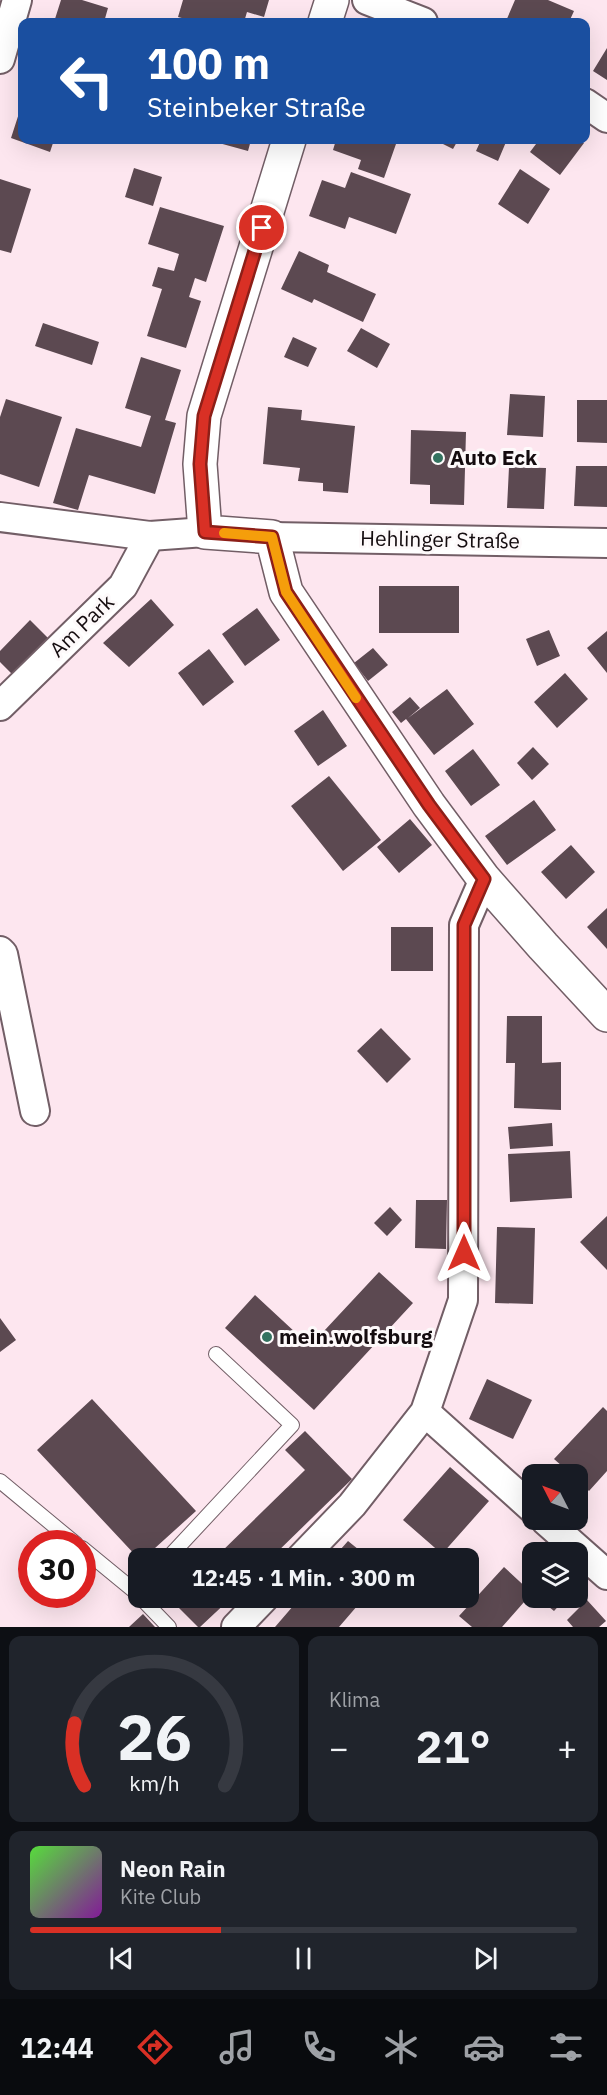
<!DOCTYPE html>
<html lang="de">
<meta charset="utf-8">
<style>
:root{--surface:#171b24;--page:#20242c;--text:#f1f3f6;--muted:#9ea1a6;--line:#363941;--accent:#d93025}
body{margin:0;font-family:"IBM Plex Sans",sans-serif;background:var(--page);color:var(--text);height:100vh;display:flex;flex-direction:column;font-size:22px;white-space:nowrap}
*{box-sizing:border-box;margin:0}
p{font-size:20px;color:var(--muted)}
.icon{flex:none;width:33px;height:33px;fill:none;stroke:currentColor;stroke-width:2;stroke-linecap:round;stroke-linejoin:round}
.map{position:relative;height:1627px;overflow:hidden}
.details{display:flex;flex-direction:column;gap:9px;padding:9px;background:#0d0f14;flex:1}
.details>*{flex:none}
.hud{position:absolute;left:18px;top:18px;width:572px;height:126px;border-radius:12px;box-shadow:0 6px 24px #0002;background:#1a4fa0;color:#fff;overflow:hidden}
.needle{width:39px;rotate:312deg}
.controls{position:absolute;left:522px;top:1464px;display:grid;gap:12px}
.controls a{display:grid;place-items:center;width:66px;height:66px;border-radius:12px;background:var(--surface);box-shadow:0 6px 24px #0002;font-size:30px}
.speed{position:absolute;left:18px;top:1530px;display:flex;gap:12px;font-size:30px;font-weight:700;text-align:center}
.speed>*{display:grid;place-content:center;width:78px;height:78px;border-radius:50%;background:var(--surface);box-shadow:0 6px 24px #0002;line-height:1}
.speed .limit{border:9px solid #d22;background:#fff;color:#111}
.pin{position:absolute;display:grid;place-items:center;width:51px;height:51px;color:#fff;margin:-26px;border:3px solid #fff;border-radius:50%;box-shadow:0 2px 6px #0007}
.me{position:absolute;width:66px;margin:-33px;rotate:0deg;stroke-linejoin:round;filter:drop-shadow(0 0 4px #0008)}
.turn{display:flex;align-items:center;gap:21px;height:126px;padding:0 30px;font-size:27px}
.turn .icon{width:78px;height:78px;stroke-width:2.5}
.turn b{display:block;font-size:42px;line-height:51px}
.big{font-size:45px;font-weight:700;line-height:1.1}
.details .widget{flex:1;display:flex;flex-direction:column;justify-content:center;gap:9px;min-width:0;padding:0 21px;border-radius:12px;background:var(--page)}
.details .dial{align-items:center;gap:0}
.dial svg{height:156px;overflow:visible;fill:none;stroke:var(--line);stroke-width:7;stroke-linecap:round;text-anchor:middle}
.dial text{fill:var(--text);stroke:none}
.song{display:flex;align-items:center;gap:18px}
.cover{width:72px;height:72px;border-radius:9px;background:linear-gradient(135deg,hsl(110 70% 55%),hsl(290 70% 35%))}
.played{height:6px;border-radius:3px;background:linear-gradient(90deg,var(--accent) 35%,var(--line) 35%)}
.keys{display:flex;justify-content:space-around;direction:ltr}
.heat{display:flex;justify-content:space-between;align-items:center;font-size:33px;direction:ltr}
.details .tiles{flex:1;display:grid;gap:9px;grid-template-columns:1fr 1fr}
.widget:last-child{grid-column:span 2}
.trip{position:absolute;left:128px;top:1548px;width:351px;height:60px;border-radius:12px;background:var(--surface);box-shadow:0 6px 24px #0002;font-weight:700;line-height:60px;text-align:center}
.tabs{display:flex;height:96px;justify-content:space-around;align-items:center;background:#090b0e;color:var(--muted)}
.tabs .icon{width:42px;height:42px}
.tabs .selected{color:var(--accent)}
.tabs b{font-size:27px;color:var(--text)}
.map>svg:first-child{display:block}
.building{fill:#5c4951}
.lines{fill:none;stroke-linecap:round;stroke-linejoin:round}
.service-casing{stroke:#725e66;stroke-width:16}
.minor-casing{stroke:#725e66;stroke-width:32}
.tertiary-casing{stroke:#725e66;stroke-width:36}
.service{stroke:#fff;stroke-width:14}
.minor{stroke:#fff;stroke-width:28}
.tertiary{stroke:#fff;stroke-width:33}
.route-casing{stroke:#8d1f18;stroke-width:15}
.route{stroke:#d93025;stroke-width:10}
.slow{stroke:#f59e0b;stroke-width:10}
.poi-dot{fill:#347360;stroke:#fdf9fa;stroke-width:2}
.labels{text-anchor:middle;stroke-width:6;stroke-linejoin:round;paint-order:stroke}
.poi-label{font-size:21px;font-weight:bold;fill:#140c0f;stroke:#fdf9fa;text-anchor:start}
.street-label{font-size:21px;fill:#140c0f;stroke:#fdf9fa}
</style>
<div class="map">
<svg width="607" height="1627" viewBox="0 0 607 1627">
<rect width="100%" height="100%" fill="#fde6ef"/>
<path class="building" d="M 61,0 L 82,0 L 108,8 L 104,22 L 54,22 Z
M 183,0 L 269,0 L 264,17 L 247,12 L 244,22 L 197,22 L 178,17 Z
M 515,0 L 548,0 L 574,11 L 569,22 L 509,22 L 506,21 Z
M 607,48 L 607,80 L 593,71 Z
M 22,104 L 22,140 L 54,140 L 50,152 L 11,138 Z
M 208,140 L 251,140 L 248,151 Z
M 336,140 L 383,140 L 396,144 L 384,178 L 358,169 L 361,160 L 333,150 Z
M 435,140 L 458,140 L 453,149 Z
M 481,140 L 499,140 L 506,142 L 498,161 L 476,151 Z
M 539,140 L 579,140 L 584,143 L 560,175 L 530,152 Z
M 134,168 L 162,177 L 153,206 L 125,197 Z
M 520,169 L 550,189 L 528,224 L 498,204 Z
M 351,172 L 411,194 L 396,234 L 349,217 L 345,229 L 309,216 L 322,180 L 345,188 Z
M 0,179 L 31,189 L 11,253 L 0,250 Z
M 160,207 L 224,226 L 206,282 L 195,278 L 189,297 L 201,301 L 186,348 L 147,336 L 162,289 L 152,286 L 158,267 L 174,271 L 179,254 L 148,244 Z
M 299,251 L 329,265 L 327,272 L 376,294 L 363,322 L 314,299 L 312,303 L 281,289 Z
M 43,323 L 99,342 L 92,365 L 35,346 Z
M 361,328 L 390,344 L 377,368 L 347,351 Z
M 293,337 L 317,348 L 308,367 L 284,357 Z
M 141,357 L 181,370 L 165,420 L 176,423 L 155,494 L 89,475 L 78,510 L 53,503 L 76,428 L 141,447 L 151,416 L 125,408 Z
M 510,394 L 545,396 L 543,437 L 507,435 Z
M 6,399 L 62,417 L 39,487 L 0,474 L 0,417 Z
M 577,400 L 607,400 L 607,443 L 577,442 Z
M 268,407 L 302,410 L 301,420 L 355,426 L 348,493 L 323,491 L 323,483 L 298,481 L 300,468 L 263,464 Z
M 411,430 L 466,432 L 464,505 L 430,504 L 430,485 L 410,484 Z
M 576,466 L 607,466 L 607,507 L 574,506 Z
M 509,467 L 546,468 L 544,509 L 507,508 Z
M 379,586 L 459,586 L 459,633 L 379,633 Z
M 151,599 L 174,625 L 129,667 L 103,643 Z
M 257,608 L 280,640 L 245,666 L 222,634 Z
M 30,620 L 50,640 L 14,676 L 0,662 L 0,651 Z
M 549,630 L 560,656 L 537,666 L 526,639 Z
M 607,631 L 607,673 L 587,648 Z
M 373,648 L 388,665 L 368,681 L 354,663 Z
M 209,649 L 234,682 L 203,706 L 178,673 Z
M 565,673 L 588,699 L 557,728 L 534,702 Z
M 447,689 L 474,724 L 434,755 L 406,719 L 401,723 L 392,712 L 410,697 L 420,708 L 408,718 Z
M 323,710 L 347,746 L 318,766 L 294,731 Z
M 533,747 L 549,764 L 532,780 L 517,763 Z
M 473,749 L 500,785 L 471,806 L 445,771 Z
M 329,776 L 381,840 L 343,871 L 291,806 Z
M 534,800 L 556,830 L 507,865 L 485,836 Z
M 410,819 L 432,845 L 399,873 L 377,847 Z
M 571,845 L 595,872 L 566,899 L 541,872 Z
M 607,908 L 607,949 L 587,927 Z
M 391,927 L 433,927 L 433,971 L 391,971 Z
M 507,1016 L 542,1016 L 542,1063 L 561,1062 L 561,1110 L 514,1108 L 515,1063 L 506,1063 Z
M 381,1028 L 411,1059 L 387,1083 L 357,1051 Z
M 552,1123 L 553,1146 L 510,1149 L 508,1127 Z
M 570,1151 L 572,1198 L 510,1202 L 508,1154 Z
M 416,1200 L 447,1200 L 446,1249 L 415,1248 Z
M 390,1207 L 402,1220 L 387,1236 L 374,1223 Z
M 607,1216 L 607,1270 L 580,1242 Z
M 497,1227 L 535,1228 L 533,1304 L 495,1303 Z
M 379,1272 L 413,1303 L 314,1410 L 225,1328 L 255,1295 L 310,1346 Z
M 0,1318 L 16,1340 L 0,1352 Z
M 487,1379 L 532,1400 L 513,1439 L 469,1419 Z
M 92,1399 L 196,1511 L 144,1558 L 138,1558 L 37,1450 Z
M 603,1407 L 607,1411 L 607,1471 L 589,1491 L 578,1480 L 578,1474 L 571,1474 L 554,1459 Z
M 305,1431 L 352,1479 L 271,1558 L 215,1558 L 305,1470 L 285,1450 Z
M 450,1467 L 489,1501 L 442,1554 L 403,1520 Z
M 348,1541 L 369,1558 L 333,1558 Z
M 504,1567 L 532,1593 L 502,1627 L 472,1627 L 459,1616 Z
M 169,1598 L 231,1598 L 200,1627 L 198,1627 Z
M 300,1598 L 364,1598 L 339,1627 L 275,1627 Z
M 538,1598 L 566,1598 L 554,1611 Z
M 587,1600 L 606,1621 L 599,1627 L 573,1627 L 567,1620 Z
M 143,1614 L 155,1627 L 129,1627 Z"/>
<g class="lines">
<defs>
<path id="service" d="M 0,1481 L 76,1544
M 82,1548 L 138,1594
M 168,1558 L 292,1425 L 216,1354
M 141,1598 L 169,1627"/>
<path id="minor" d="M 367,0 L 423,22
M 0,59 L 17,0
M 585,103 L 607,118
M 0,517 L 150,536 L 205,532
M 272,537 L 607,543
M 0,706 L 123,586 L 150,536
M 0,951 L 3,954 L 35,1111
M 425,1412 L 532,1508
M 545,1520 L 607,1575
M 301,1558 L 352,1505 L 425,1412 L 463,1300 L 464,925 L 484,879
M 236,1627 L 264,1598"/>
<path id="tertiary" d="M 325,22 L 332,0
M 289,140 L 204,416 L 200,464 L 205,532 L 272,537 L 286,592 L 429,805 L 484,879 L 543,946 L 607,1015"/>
</defs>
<use href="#service" class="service-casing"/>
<use href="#minor" class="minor-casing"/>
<use href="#tertiary" class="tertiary-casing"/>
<use href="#service" class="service"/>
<use href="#minor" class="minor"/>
<use href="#tertiary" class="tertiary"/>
</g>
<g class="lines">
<defs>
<path id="route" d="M 262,228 L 204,416 L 200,464 L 205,532 L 272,537 L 286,592 L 429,805 L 484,879 L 464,925 L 464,1253"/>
</defs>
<use href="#route" class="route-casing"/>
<use href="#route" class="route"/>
<path class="slow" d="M 224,533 L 272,537 L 286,592 L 356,698"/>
</g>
<g class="poi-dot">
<circle cx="438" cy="458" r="6"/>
<circle cx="267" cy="1337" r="6"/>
</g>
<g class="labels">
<g class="poi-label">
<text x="450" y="465">Auto Eck</text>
<text x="279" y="1344">mein.wolfsburg</text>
</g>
<g class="street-label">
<text transform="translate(440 540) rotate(1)" y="7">Hehlinger Straße</text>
<text transform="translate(82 626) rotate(-44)" y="7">Am Park</text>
</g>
</g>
</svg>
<div class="controls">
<a><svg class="needle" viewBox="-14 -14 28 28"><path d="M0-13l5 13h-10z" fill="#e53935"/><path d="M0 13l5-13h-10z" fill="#9ea1a6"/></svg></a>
<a><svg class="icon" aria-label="layers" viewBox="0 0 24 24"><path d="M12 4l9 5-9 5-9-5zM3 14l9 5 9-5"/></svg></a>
</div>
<div class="speed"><div class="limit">30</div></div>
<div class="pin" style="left:262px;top:228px;background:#d93025"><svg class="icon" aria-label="arrive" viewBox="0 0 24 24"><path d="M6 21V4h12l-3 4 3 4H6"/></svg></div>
<svg class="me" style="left:464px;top:1253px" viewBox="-20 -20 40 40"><path d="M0-17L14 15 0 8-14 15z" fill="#d93025" stroke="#fff" stroke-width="4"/></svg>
<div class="trip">12:45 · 1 Min. · 300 m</div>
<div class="hud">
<div class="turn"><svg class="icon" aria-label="left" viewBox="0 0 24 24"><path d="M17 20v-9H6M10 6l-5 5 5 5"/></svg><div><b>100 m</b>Steinbeker Straße</div></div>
</div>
</div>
<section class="details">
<div class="tiles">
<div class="widget dial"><svg viewBox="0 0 100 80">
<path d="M14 69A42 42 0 1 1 86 69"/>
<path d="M14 69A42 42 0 0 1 9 37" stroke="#d93025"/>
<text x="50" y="56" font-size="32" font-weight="700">26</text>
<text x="50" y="72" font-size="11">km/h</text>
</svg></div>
<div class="widget"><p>Klima</p>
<div class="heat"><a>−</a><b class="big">21°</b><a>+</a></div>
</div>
<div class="widget">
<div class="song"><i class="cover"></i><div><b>Neon Rain</b><p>Kite Club</p></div></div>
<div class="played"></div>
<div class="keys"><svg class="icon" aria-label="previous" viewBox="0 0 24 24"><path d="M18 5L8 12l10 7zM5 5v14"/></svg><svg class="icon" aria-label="pause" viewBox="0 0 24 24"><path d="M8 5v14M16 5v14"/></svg><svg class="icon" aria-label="next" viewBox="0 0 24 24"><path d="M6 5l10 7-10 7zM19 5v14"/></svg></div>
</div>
</div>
</section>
<nav class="tabs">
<b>12:44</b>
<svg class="icon selected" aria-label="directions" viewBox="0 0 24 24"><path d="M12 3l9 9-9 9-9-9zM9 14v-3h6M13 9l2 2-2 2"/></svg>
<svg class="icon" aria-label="music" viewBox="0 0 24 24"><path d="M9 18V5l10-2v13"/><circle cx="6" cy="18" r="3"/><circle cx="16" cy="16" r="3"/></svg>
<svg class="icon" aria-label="phone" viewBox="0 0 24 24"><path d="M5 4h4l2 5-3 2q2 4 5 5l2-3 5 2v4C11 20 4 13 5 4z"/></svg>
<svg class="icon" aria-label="climate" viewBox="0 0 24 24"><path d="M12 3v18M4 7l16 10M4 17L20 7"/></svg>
<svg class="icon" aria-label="car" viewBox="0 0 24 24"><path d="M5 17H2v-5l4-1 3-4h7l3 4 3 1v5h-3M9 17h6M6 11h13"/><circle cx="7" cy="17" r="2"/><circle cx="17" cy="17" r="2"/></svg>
<svg class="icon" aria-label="filters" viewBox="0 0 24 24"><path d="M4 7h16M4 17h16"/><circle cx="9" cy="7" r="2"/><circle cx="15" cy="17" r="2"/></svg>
</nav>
